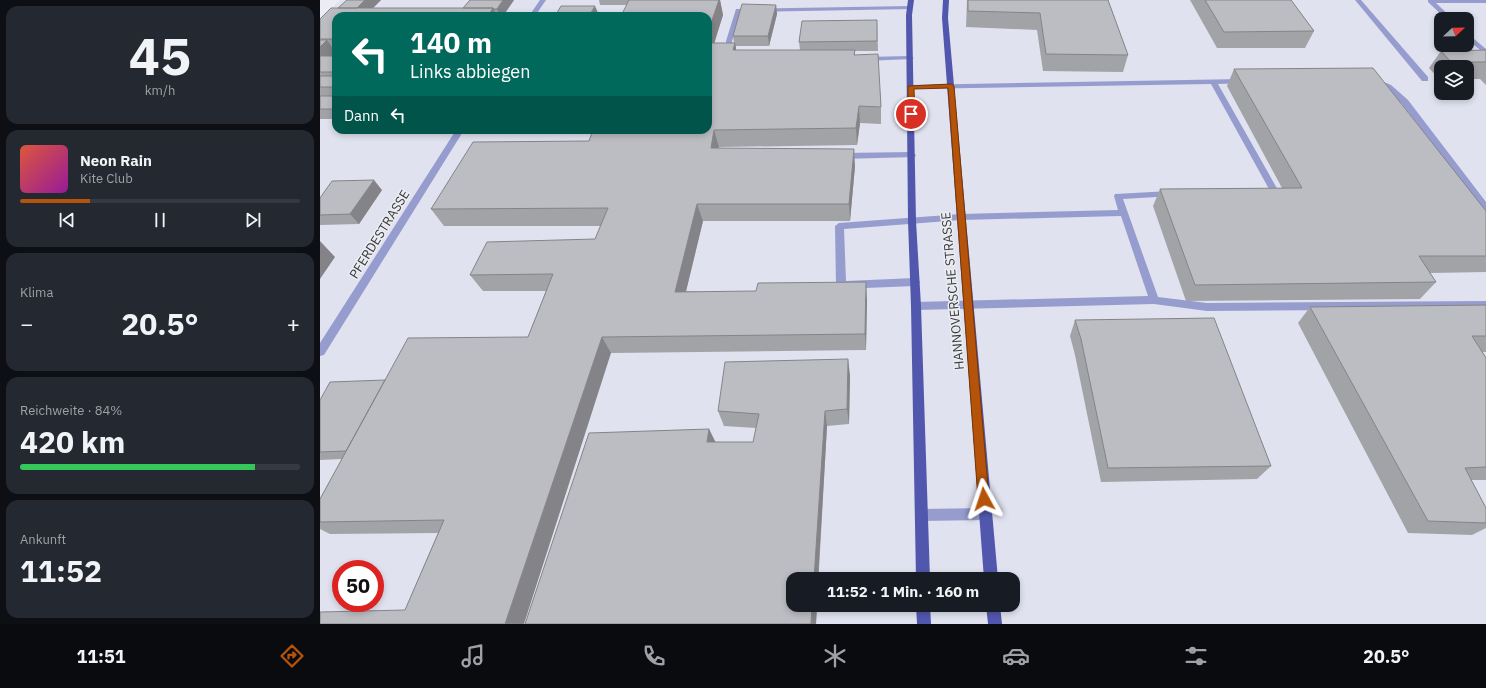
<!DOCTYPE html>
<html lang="de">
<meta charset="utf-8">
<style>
:root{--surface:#171b24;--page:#242831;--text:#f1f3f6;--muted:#9ea1a6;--line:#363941;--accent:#b45309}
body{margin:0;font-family:"IBM Plex Sans",sans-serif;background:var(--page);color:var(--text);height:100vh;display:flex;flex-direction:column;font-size:15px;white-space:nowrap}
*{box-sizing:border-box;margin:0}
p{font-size:13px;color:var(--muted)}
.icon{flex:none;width:22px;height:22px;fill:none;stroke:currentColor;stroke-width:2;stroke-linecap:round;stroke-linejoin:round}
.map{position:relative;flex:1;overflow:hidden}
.side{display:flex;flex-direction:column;gap:6px;padding:6px;background:#0d0f14;width:320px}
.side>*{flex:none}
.hud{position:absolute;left:12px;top:12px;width:380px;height:122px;border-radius:12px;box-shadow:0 2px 6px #0003;background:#00695c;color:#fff;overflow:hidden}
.needle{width:26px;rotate:68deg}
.buttons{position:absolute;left:1114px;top:12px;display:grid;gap:8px}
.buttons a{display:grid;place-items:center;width:40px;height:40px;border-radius:8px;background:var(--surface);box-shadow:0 2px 6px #0003;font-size:20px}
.speed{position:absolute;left:12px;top:560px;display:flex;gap:8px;font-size:20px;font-weight:700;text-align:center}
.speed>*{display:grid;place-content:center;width:52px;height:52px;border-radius:50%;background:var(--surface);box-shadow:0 2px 6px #0003;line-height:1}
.speed .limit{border:6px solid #d22;background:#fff;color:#111}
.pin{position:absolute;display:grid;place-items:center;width:34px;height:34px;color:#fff;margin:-17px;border:2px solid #fff;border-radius:50%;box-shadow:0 1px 4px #0007}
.me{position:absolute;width:44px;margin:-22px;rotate:355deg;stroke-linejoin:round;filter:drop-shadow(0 0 3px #0008)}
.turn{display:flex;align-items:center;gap:14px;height:84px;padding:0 12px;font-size:18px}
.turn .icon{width:52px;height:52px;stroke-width:2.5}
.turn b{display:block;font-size:28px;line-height:34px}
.then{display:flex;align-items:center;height:38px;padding:0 12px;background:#0003;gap:8px;font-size:15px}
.big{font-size:30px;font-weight:800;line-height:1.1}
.side .tile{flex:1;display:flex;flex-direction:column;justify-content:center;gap:6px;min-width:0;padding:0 14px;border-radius:12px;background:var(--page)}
.side .dial{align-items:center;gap:0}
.dial b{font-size:52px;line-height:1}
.song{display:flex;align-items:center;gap:12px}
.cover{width:48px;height:48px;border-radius:6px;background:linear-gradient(135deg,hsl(10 70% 55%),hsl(300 70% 35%))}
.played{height:4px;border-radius:2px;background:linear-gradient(90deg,var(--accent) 25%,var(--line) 25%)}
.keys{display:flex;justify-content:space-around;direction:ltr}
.heat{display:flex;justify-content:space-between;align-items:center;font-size:22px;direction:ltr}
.charge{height:6px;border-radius:3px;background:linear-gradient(90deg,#34c759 84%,var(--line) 0)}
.trip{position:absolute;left:466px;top:572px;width:234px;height:40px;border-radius:12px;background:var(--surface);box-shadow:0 2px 6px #0003;font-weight:800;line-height:40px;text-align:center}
.menu{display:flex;height:64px;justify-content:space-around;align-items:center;background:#090b0e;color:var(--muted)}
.menu .icon{width:28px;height:28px}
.menu .current{color:var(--accent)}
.menu b{font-size:18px;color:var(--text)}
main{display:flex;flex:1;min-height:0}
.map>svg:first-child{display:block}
.built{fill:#e0e2ef;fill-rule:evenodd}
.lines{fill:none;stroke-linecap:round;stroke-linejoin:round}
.minor{fill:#969dce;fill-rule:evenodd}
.major{fill:#5257ae;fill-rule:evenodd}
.wall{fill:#a2a3a7}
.shaded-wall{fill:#848488}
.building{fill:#bcbdc2;stroke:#848488}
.route{fill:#b45309;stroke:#753606}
.labels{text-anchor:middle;stroke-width:3;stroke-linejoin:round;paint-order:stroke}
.street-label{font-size:13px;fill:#3a3b3d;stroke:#ecedf2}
</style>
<main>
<section class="side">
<div class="tile dial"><b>45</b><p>km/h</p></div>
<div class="tile">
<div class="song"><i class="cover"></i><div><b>Neon Rain</b><p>Kite Club</p></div></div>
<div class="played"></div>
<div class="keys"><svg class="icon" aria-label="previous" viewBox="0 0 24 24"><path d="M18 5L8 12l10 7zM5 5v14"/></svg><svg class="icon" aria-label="pause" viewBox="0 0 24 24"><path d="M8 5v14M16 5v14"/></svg><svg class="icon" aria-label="next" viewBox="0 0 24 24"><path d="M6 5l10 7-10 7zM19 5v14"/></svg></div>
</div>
<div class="tile"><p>Klima</p>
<div class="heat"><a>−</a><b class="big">20.5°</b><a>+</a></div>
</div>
<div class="tile"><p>Reichweite · 84%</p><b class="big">420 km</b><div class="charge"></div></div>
<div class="tile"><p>Ankunft</p><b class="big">11:52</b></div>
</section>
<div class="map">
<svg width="1166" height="624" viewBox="0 0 1166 624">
<rect width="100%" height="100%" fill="#ecedf2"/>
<path class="built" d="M 20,0 L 1166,0 L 1166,624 L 0,624 L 0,20 ZM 16,16 L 388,16 L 388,130 L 16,130 ZM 1121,19 L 1147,19 L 1147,45 L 1121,45 ZM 1121,67 L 1147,67 L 1147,93 L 1121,93 ZM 21,569 L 55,569 L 55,603 L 21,603 ZM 473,579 L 693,579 L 693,605 L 473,605 Z"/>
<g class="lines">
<path class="minor" d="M 220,0 L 226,0 L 215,16 L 209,16 Z
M 1035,0 L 1041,0 L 1108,77 L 1108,81 L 1102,81 Z
M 1108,0 L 1166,0 L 1166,3 L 1116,3 L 1133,19 L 1126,19 L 1108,2 Z
M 590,6 L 592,7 L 592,9 L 421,12 L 412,41 L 413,54 L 410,56 L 407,54 L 406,41 L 416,9 Z
M 1147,33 L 1166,49 L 1166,55 L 1147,39 Z
M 590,56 L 594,58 L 592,59 L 544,61 L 540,59 L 544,57 Z
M 922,79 L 926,81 L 925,83 L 898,84 L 959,192 L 958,194 L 943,194 L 942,192 L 943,190 L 949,189 L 891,84 L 591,89 L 587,87 L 591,85 Z
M 1051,79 L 1057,79 L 1071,85 L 1088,100 L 1166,202 L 1166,211 L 1163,210 L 1082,104 L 1065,89 L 1051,83 Z
M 136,130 L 144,130 L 4,355 L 0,356 L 0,343 Z
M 592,152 L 596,155 L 595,157 L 522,159 L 518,156 L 522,153 Z
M 850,191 L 853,192 L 854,194 L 853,196 L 803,199 L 838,297 L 887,303 L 1166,301 L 1166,309 L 887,311 L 834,304 L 596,310 L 592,309 L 591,306 L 592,303 L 596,302 L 828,296 L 801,216 L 641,220 L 524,229 L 526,281 L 595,278 L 598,279 L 600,282 L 598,285 L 595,286 L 521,289 L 518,288 L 516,285 L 515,226 L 519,223 L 641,214 L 798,210 L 794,196 L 795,194 Z
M 665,508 L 669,510 L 671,514 L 669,518 L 665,520 L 601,521 L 597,519 L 595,515 L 597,511 L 601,509 Z"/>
<path class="major" d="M 588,0 L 594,0 L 592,15 L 596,221 L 601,306 L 610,579 L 596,579 L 591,306 L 588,221 L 586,15 Z
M 623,0 L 629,0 L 628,18 L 678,579 L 664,579 L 622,18 Z
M 596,605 L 610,605 L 611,624 L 597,624 Z
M 666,605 L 680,605 L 682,624 L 668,624 Z"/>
</g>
<path class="wall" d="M 27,0 L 61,0 L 53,8 L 143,8 L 150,0 L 194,0 L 183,16 L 16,16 L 16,55 L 15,56 L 16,56 L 16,119 L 0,119 L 0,19 L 18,8 Z
M 279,0 L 400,0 L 403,15 L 394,43 L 414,43 L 413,36 L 456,5 L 457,14 L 449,46 L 416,46 L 416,50 L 480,50 L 479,42 L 557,20 L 558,51 L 535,51 L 535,55 L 561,107 L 561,124 L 540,123 L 537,145 L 399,147 L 398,148 L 535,166 L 530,221 L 383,221 L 366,291 L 547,299 L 546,350 L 291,353 L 85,610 L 118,533 L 10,534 L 0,529 L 0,499 L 22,459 L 0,460 L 0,400 L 208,337 L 226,291 L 163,291 L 150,275 L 275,239 L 281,226 L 124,226 L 111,209 L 269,141 L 388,130 L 307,5 L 280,5 Z
M 647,0 L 788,0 L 808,55 L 803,72 L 723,71 L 717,30 L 646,27 Z
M 870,0 L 971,0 L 994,31 L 985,48 L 897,48 Z
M 1166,50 L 1166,85 L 1160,79 L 1147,79 L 1147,67 L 1121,67 L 1121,79 L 1119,79 L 1109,68 L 1121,51 Z
M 914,69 L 1166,211 L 1166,272 L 1110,273 L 1116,282 L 1100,299 L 866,301 L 833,206 L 840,189 L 962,188 L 907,86 Z
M 62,190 L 39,224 L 0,225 L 0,198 Z
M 1166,305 L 1166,352 L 1163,352 L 1166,358 L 1166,480 L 1151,480 L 1166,508 L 1166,528 L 1152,535 L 1088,533 L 978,323 L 990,307 Z
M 755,320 L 951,466 L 937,479 L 781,482 L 755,355 L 750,336 Z
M 530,375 L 529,424 L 507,426 L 496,624 L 205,624 L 389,429 L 395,442 L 433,442 L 436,428 L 404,426 L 398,411 Z"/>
<path class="shaded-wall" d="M 45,0 L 61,0 L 45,16 L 35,10 Z
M 183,0 L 194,0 L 183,16 L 180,16 L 177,9 Z
M 399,0 L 400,0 L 403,15 L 389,60 L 388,58 L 388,32 Z
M 456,5 L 457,14 L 449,46 L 448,36 Z
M 275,6 L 279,15 L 278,16 L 269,16 Z
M 173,8 L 177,16 L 168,16 Z
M 7,40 L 16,53 L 16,55 L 2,70 L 0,68 L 0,47 Z
M 415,43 L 418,60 L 413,50 Z
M 539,106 L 540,123 L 537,145 L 536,128 Z
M 394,130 L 399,147 L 395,166 L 391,148 Z
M 534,149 L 535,166 L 530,221 L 529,204 Z
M 54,180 L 62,190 L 39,224 L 30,214 Z
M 377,204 L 383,221 L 362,308 L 355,292 Z
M 0,241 L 15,257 L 0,279 Z
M 546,282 L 547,299 L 546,350 L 545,334 Z
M 282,337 L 291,353 L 204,624 L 185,624 Z
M 528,359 L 530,375 L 529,424 L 527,409 Z
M 505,411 L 507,426 L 498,579 L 494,579 Z
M 389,429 L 396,443 L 387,442 Z
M 492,605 L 497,605 L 496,624 L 491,624 Z"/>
<path class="building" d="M 27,0 L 45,0 L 37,8 L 18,8 Z
M 150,0 L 183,0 L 177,9 L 174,9 L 173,8 L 143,8 Z
M 309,0 L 399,0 L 388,32 L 388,16 L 301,16 Z
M 648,0 L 788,0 L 808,55 L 726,54 L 720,13 L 648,11 Z
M 885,0 L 971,0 L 994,31 L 904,32 Z
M 422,4 L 456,5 L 448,36 L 413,36 Z
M 241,6 L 275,6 L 269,16 L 235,16 Z
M 11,8 L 173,8 L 168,16 L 16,16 L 16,39 L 0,39 L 0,19 Z
M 557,20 L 557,41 L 479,42 L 482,21 Z
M 0,40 L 7,40 L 0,47 Z
M 388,43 L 415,43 L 413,50 L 535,50 L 534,55 L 558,54 L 561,107 L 539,106 L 536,128 L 394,130 L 391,148 L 534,149 L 529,204 L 377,204 L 355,292 L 436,291 L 438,283 L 546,282 L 545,334 L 282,337 L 185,624 L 0,624 L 0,612 L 85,610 L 124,520 L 0,522 L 0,499 L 88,338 L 208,337 L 233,274 L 150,275 L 167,242 L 275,239 L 288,208 L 111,209 L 153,142 L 269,141 L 273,130 L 388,130 Z
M 1166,50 L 1166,62 L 1131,62 L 1121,51 Z
M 0,56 L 16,56 L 16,72 L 0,72 Z
M 1053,68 L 1166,211 L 1166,256 L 1099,256 L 1116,282 L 875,285 L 840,189 L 982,188 L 914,69 Z
M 0,76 L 16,76 L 16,87 L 0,87 Z
M 0,96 L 16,96 L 16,109 L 0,109 Z
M 54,180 L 30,214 L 0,215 L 0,198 L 12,181 Z
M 1166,305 L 1166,336 L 1152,336 L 1166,358 L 1166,467 L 1145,468 L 1166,508 L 1166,523 L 1108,521 L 990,307 Z
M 894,318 L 951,466 L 788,468 L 761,339 L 755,320 Z
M 528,359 L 527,409 L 505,411 L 494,579 L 473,579 L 473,605 L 492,605 L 491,624 L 205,624 L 269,433 L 389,429 L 387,442 L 433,442 L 439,414 L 398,411 L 405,362 Z
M 65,380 L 26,451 L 0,452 L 0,400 L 10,382 Z"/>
<path class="route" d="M 631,84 L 634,86 L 669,499 L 668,503 L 664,504 L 660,503 L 658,499 L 628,88 L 594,89 L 595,114 L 591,116 L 588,114 L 588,86 Z"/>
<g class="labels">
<g class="street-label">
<text transform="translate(59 234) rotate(-58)" y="5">PFERDESTRASSE</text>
<text transform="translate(632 291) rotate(-95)" y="5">HANNOVERSCHE STRASSE</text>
</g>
</g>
</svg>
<div class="buttons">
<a><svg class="needle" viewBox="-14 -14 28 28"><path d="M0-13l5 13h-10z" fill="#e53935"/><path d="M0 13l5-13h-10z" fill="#9ea1a6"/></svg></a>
<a><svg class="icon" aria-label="layers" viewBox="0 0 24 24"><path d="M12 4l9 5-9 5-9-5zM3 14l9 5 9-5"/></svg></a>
</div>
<div class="speed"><div class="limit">50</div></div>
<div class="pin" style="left:591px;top:114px;background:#d93025"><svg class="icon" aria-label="arrive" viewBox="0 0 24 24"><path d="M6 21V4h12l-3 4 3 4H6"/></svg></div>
<svg class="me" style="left:664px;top:499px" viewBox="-20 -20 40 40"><path d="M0-17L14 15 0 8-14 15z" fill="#b45309" stroke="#fff" stroke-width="4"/></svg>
<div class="trip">11:52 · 1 Min. · 160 m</div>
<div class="hud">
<div class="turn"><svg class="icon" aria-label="left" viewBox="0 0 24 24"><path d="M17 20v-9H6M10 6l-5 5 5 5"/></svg><div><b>140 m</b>Links abbiegen</div></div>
<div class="then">Dann<svg class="icon" aria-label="left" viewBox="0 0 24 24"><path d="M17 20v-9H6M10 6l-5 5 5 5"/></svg></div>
</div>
</div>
</main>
<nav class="menu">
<b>11:51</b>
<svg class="icon current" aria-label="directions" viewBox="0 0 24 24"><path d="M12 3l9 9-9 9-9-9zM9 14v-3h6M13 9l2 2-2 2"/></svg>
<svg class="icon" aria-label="music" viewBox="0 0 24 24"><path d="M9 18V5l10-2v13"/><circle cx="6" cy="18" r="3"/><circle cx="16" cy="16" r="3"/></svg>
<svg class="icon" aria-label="phone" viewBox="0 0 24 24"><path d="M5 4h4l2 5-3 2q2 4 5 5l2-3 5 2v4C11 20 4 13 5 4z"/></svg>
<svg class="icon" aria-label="climate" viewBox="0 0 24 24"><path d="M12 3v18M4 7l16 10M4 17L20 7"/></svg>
<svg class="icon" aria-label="car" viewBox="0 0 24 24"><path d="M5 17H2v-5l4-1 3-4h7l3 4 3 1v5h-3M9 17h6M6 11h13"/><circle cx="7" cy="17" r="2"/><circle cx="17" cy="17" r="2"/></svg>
<svg class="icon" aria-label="filters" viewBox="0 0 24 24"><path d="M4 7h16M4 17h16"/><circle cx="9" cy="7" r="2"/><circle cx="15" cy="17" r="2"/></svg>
<b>20.5°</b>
</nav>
